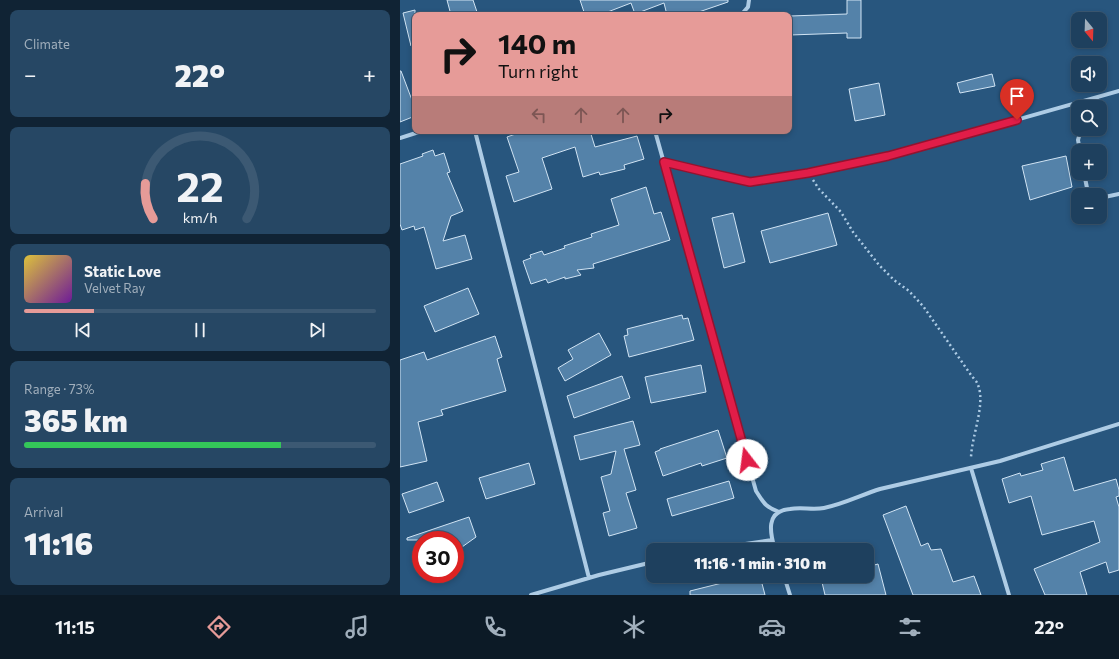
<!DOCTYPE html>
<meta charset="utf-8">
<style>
:root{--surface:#1e405e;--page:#264764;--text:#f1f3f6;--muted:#a1afbc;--line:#3c5973;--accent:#e69b98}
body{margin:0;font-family:Commissioner,sans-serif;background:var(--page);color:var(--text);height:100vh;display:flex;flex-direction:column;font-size:15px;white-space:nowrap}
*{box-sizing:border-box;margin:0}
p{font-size:13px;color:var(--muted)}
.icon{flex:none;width:22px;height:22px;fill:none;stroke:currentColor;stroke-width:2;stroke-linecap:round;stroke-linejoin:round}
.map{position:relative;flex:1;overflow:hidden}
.details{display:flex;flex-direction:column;gap:10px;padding:10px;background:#102334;width:400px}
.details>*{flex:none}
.guide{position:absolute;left:12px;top:12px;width:380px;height:122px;border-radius:8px;box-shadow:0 2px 6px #0003,0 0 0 1px var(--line);background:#e69b98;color:#111;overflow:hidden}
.needle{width:26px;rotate:161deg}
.fabs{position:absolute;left:671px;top:12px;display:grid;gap:8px}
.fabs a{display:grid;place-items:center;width:36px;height:36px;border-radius:8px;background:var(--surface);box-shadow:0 2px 6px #0003,0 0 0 1px var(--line);font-size:20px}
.speed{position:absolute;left:12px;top:531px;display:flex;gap:8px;font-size:20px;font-weight:700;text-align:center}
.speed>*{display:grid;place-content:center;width:52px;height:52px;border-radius:50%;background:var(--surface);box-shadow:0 2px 6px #0003,0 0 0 1px var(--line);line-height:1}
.speed .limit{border:6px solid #d22;background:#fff;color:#111}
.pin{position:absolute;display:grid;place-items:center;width:34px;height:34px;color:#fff;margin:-41px -17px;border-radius:50% 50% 50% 0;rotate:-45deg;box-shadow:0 0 4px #0007}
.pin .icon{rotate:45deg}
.me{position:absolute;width:44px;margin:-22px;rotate:345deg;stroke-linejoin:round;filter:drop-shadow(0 0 3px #0008)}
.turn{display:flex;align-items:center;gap:14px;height:84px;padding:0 20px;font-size:18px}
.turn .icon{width:52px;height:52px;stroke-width:2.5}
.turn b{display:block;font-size:28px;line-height:34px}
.lanes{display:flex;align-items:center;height:38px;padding:0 20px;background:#0003;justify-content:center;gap:20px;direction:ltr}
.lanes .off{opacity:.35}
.big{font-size:30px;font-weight:800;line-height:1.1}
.details .card{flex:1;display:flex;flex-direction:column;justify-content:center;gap:6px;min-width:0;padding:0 14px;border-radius:8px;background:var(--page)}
.details .dial{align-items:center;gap:0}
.dial svg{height:104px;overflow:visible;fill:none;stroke:var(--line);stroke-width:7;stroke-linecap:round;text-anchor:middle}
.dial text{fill:var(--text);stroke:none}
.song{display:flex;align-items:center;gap:12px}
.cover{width:48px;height:48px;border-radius:6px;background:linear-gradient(135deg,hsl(50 70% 55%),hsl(280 70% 35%))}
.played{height:4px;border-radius:2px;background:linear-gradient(90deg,var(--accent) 20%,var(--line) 20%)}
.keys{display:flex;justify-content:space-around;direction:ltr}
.heat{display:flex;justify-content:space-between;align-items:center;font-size:22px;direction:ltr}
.charge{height:6px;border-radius:3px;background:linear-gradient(90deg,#34c759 73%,var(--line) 0)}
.trip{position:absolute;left:246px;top:543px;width:228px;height:40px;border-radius:8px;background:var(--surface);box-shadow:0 2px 6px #0003,0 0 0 1px var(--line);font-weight:800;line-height:40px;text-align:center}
.dock{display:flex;height:64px;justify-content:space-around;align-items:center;background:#0c1a26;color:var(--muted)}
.dock .icon{width:28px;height:28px}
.dock .active{color:var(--accent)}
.dock b{font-size:18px;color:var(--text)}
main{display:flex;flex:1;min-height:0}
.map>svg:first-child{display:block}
.building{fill:#5482a9;stroke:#d1e4f4}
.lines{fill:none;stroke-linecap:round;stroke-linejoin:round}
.path{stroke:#aecce5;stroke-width:2.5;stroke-dasharray:2 3;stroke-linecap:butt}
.street{stroke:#aecce5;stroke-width:4}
.route-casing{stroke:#92132f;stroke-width:10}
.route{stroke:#e11d48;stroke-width:7}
</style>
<main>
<section class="details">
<div class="card"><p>Climate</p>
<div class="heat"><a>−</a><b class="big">22°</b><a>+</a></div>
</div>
<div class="card dial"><svg viewBox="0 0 100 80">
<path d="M14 69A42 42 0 1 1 86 69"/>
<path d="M14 69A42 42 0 0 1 8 42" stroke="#e69b98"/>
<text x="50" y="56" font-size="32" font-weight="700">22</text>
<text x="50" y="72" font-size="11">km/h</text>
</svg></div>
<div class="card">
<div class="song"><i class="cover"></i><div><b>Static Love</b><p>Velvet Ray</p></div></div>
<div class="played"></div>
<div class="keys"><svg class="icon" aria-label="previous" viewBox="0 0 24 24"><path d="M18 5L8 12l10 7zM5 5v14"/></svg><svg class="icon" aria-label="pause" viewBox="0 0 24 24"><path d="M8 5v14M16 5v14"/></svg><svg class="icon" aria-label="next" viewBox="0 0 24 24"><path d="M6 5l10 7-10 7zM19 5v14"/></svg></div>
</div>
<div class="card"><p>Range · 73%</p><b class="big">365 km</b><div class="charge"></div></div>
<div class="card"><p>Arrival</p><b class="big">11:16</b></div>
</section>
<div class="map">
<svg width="719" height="595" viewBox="0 0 719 595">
<rect width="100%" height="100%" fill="#28567e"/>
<path class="building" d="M 47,0 L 73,0 L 78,15 L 51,15 Z
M 180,0 L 328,0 L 328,2 L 290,15 L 267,15 L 264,3 L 235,14 L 231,3 L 205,13 L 206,15 L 185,15 Z
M 447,0 L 461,0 L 461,38 L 447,38 L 447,33 L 390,35 L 390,16 L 447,14 Z
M 15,10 L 15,45 L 11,46 L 3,13 Z
M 0,71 L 1,71 L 15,108 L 15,116 L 0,122 Z
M 592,74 L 595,86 L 560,93 L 557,83 Z
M 479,83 L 485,115 L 455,121 L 449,89 Z
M 124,131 L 190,131 L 195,147 L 237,136 L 244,159 L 224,165 L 225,169 L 200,175 L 199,172 L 183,177 L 175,147 L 142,158 L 152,189 L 114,202 L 106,176 L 119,172 L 107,137 Z
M 33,150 L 35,156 L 44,153 L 50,172 L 47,173 L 63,211 L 51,216 L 43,241 L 65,235 L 72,259 L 36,269 L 24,227 L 15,230 L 14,226 L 2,230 L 0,224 L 0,164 L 23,156 L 22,154 Z
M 666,156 L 672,187 L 630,200 L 622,166 Z
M 246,187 L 254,214 L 261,212 L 270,240 L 193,264 L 194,268 L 177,270 L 181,275 L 165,279 L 165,277 L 148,283 L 146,279 L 131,284 L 123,261 L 131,258 L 130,255 L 142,251 L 144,255 L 165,248 L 164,246 L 192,237 L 191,234 L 219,225 L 211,199 Z
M 333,213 L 345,262 L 324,268 L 312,218 Z
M 428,213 L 437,245 L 370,263 L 361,231 Z
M 68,288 L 79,314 L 35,332 L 24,306 Z
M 282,315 L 283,319 L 288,318 L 294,340 L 229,357 L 224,336 L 228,335 L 227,329 Z
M 199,333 L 211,355 L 165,381 L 158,368 L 173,359 L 168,350 Z
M 95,336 L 102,357 L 97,359 L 106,391 L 41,410 L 43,415 L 18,422 L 27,461 L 0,467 L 0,360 L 24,352 L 27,360 Z
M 301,365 L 306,392 L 251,403 L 245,377 Z
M 222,376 L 230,398 L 174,418 L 167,396 Z
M 233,421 L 240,445 L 224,449 L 236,490 L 226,493 L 237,528 L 209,536 L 203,513 L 210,511 L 201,477 L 211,474 L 216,451 L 180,460 L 174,436 Z
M 318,430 L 327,458 L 302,466 L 301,463 L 263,476 L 255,452 L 260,450 L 260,449 Z
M 664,457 L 674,491 L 716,479 L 719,490 L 719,496 L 716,497 L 719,507 L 719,570 L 709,573 L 706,562 L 680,572 L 687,595 L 645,595 L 634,569 L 700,542 L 694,521 L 642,535 L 631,496 L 609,503 L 602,479 L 620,473 L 621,476 L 643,470 L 641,464 Z
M 129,463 L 135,484 L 86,499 L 79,478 Z
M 329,481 L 334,498 L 272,516 L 267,499 Z
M 37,482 L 44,501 L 9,513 L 2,494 Z
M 506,506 L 521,546 L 528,543 L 531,550 L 541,549 L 553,582 L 574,576 L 581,595 L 513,595 L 483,515 Z
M 69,517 L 76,537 L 55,552 L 55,540 L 7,540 L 7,538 Z
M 478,564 L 486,595 L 425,595 L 421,578 L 431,576 L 467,576 L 467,567 Z
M 333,576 L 360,576 L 365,595 L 290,595 L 290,591 L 334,580 Z"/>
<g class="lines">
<path class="path" d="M 413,180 L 419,189 L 441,212 L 453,232 L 479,265 L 494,280 L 509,291 L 523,306 L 571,375 C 573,378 577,381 578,385 C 586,405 571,437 571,459"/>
<path class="street" d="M 341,15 L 348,7 L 349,0
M 692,107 L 697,98
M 75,131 L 189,578
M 255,131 L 356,491 C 364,503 364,506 379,512
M 0,138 L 22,131
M 680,151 L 678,140 L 681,129
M 264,162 L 310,173 L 350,182 L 408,173 L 488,156 L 719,91
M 684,173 L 688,193 L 690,195
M 700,198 L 719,194
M 571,468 L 609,595
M 304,550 L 372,540
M 375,550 C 370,533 365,511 390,509 C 401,507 413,510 424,508 C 444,504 461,495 480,489 L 600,461 L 719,424
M 384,576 L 390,595
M 131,595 L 199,575 L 253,562"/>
</g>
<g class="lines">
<defs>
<path id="route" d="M 347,460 L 264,162 L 310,173 L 350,182 L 408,173 L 488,156 L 617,120"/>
</defs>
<use href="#route" class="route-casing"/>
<use href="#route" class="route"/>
</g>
</svg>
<div class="fabs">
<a><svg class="needle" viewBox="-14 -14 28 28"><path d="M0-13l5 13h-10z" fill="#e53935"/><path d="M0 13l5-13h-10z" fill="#a1afbc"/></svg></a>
<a><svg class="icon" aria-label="sound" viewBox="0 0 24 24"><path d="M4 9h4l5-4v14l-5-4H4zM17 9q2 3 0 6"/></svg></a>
<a><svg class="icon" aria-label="search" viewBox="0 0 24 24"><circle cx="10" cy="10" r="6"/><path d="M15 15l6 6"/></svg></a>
<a>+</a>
<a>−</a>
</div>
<div class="speed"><div class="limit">30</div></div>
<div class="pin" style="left:617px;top:120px;background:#d93025"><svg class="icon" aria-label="arrive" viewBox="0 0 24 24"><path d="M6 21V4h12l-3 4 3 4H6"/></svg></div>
<svg class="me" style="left:347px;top:460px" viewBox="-20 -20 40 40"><circle r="19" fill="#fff"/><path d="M0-13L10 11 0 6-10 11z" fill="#e11d48"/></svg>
<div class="trip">11:16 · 1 min · 310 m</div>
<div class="guide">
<div class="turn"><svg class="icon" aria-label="right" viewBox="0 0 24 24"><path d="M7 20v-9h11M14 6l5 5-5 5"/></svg><div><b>140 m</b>Turn right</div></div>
<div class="lanes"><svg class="icon off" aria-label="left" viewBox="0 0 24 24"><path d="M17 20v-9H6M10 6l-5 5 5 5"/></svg><svg class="icon off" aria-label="ahead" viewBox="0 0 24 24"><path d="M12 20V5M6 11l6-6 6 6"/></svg><svg class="icon off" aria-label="ahead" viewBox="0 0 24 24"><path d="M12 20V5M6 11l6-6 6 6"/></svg><svg class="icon" aria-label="right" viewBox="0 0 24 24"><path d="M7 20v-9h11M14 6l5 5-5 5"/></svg></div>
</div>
</div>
</main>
<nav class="dock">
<b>11:15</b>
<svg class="icon active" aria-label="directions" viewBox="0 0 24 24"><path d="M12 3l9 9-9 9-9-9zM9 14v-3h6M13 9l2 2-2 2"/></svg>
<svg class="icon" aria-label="music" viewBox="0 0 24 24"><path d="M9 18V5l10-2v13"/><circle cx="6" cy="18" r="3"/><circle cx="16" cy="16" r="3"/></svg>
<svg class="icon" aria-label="phone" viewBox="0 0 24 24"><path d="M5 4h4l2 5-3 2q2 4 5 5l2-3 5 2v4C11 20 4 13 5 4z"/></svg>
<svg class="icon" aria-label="climate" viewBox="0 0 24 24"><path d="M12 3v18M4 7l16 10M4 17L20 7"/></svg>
<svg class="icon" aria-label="car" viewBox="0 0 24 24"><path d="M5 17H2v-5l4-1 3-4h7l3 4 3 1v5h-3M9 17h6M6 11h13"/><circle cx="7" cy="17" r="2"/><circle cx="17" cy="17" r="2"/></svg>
<svg class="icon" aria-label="filters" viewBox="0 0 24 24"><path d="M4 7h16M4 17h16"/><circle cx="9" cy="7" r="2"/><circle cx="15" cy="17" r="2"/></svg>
<b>22°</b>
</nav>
